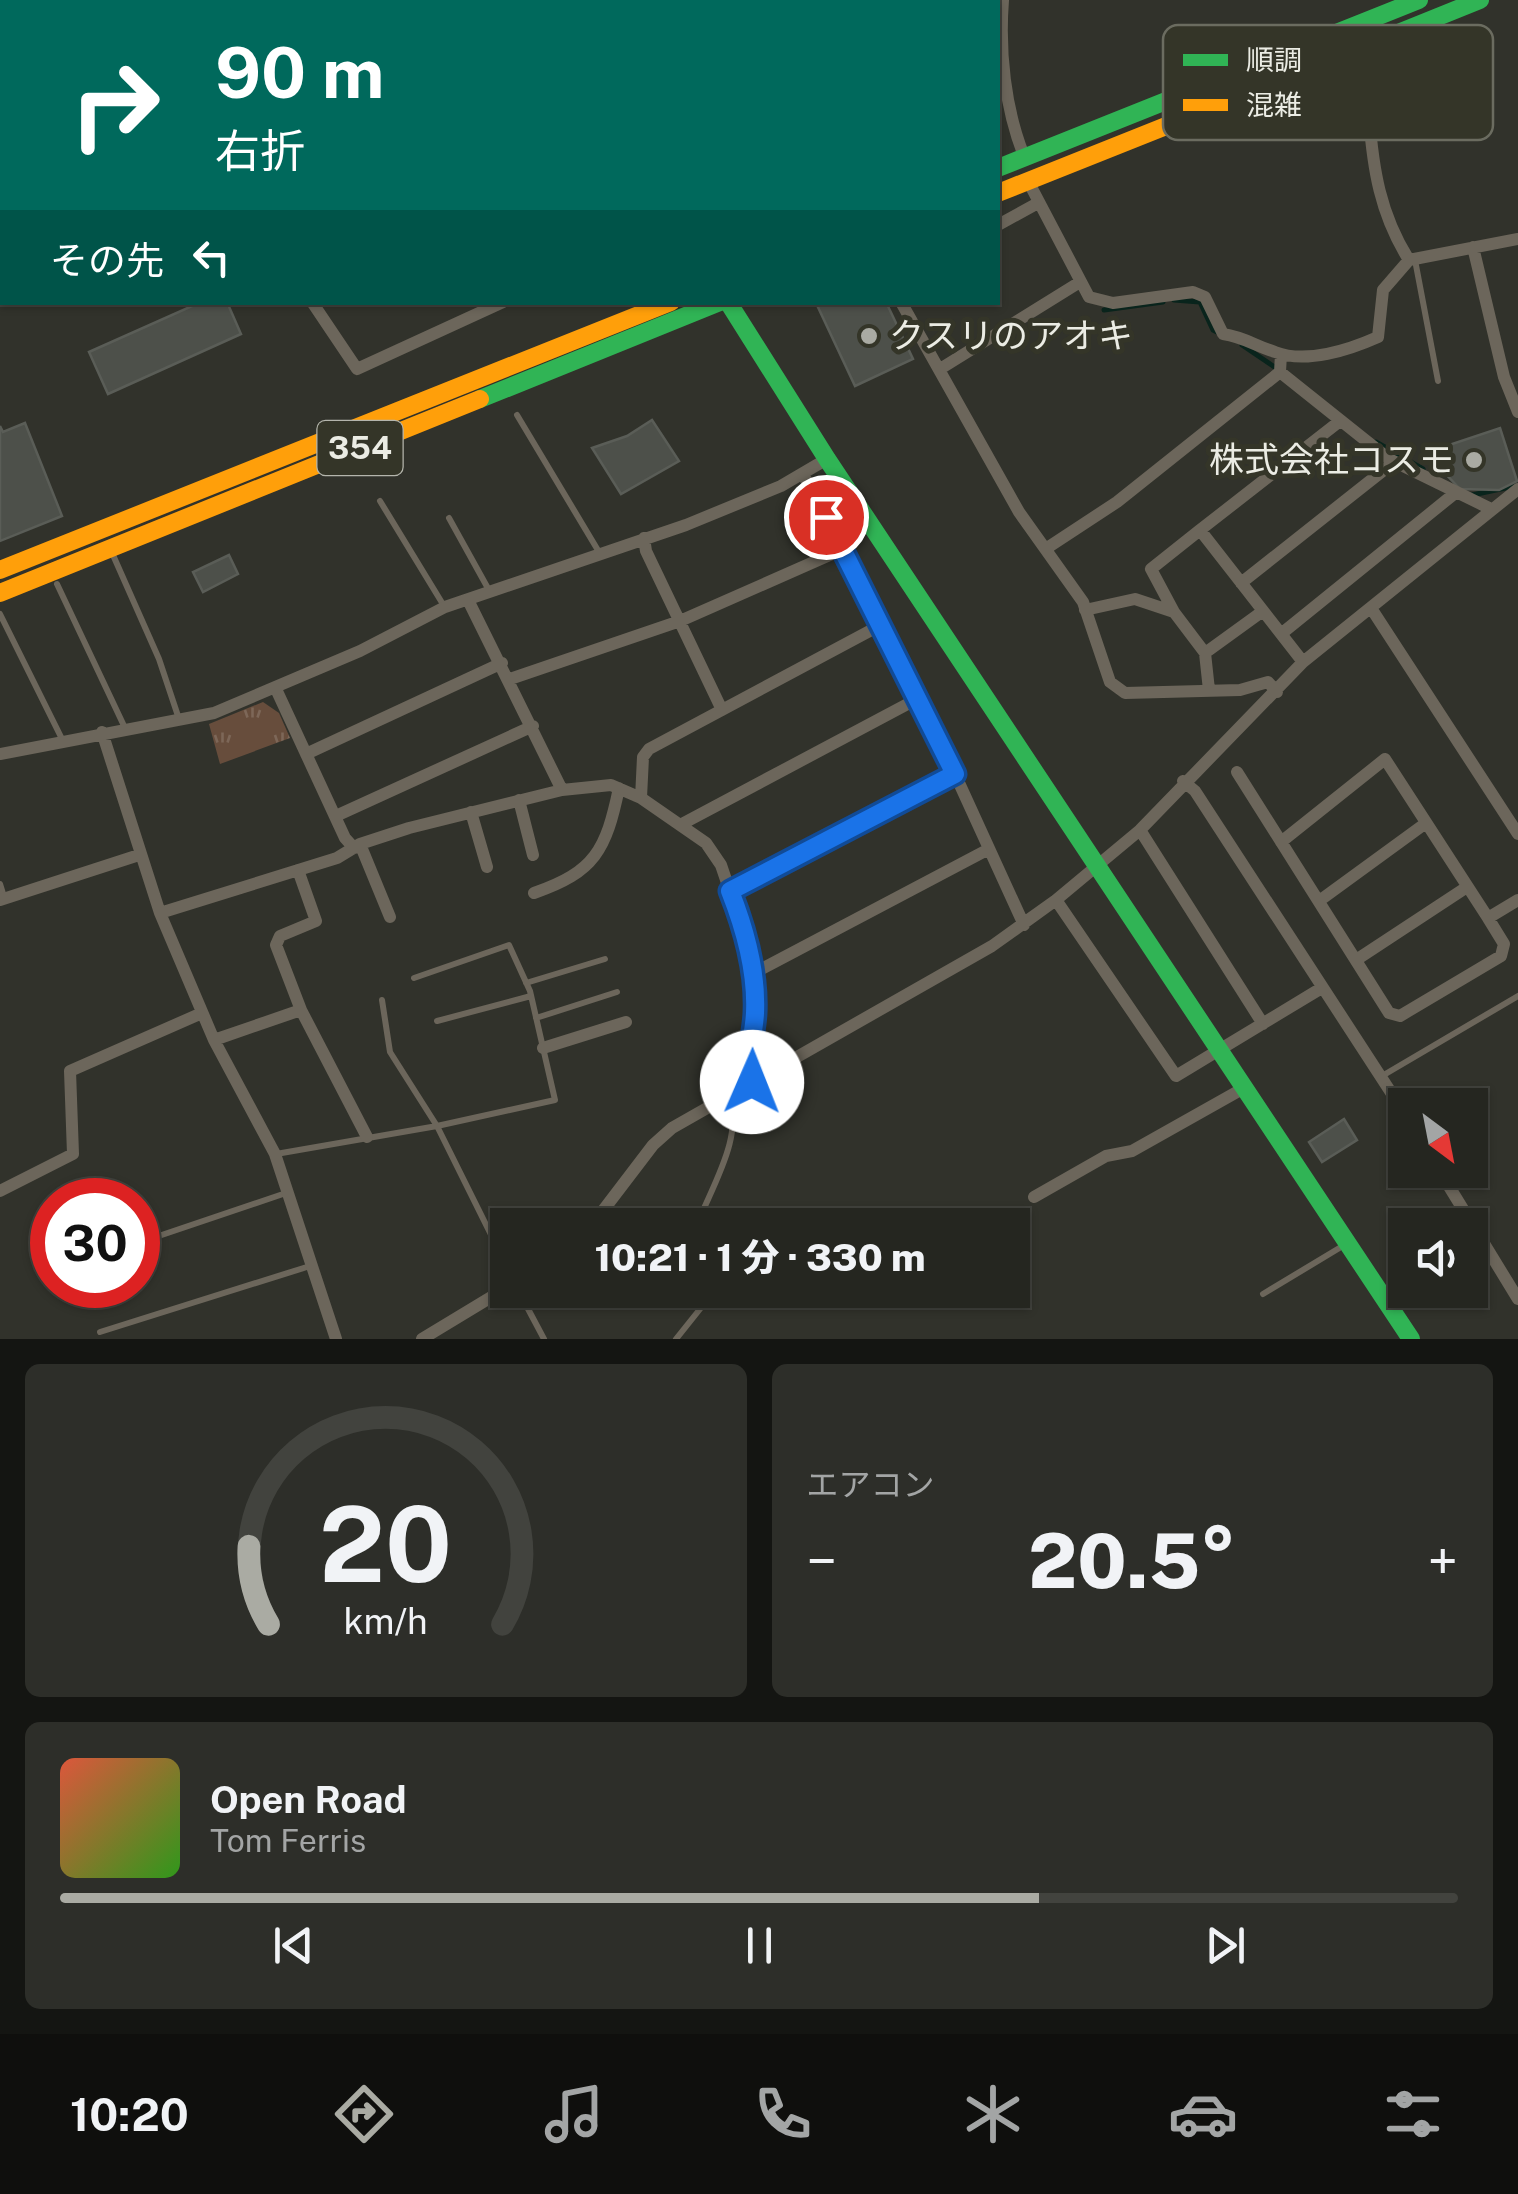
<!DOCTYPE html>
<html lang="ja">
<meta charset="utf-8">
<style>
:root{--surface:#252620;--page:#2d2e29;--text:#f1f3f6;--muted:#a3a5a5;--line:#42433e;--accent:#aaaba3}
body{margin:0;font-family:"Public Sans","Noto Sans JP",sans-serif;background:var(--page);color:var(--text);height:100vh;display:flex;flex-direction:column;font-size:38px;white-space:nowrap}
*{box-sizing:border-box;margin:0}
p{font-size:32px;color:var(--muted)}
.icon{flex:none;width:55px;height:55px;fill:none;stroke:currentColor;stroke-width:2;stroke-linecap:round;stroke-linejoin:round}
.map{position:relative;height:1339px;overflow:hidden}
.panel{display:flex;flex-direction:column;gap:25px;padding:25px;background:#141512;flex:1}
.panel>*{flex:none}
.hud{position:absolute;left:0px;top:0px;width:1000px;height:305px;box-shadow:0 2px 8px #0004,0 0 0 2px var(--line);background:#00695c;color:#fff;overflow:hidden}
.needle{width:65px;rotate:148deg}
.fabs{position:absolute;left:1388px;top:1088px;display:grid;gap:20px}
.fabs a{display:grid;place-items:center;width:100px;height:100px;border-radius:0px;background:var(--surface);box-shadow:0 2px 8px #0004,0 0 0 2px var(--line);font-size:50px}
.speed{position:absolute;left:30px;top:1178px;display:flex;gap:20px;font-size:50px;font-weight:700;text-align:center}
.speed>*{display:grid;place-content:center;width:130px;height:130px;border-radius:50%;background:var(--surface);box-shadow:0 2px 8px #0004,0 0 0 2px var(--line);line-height:1}
.speed .limit{border:15px solid #d22;background:#fff;color:#111}
.pin{position:absolute;display:grid;place-items:center;width:85px;height:85px;color:#fff;margin:-42px;border:5px solid #fff;border-radius:50%;box-shadow:0 2px 10px #0007}
.me{position:absolute;width:110px;margin:-55px;rotate:1deg;stroke-linejoin:round;filter:drop-shadow(0 0 8px #0008)}
.turn{display:flex;align-items:center;gap:35px;height:210px;padding:0 50px;font-size:45px}
.turn .icon{width:130px;height:130px;stroke-width:2.5}
.turn b{display:block;font-size:70px;line-height:85px}
.then{display:flex;align-items:center;height:95px;padding:0 50px;background:#0003;gap:20px;font-size:38px}
.big{font-size:75px;font-weight:800;line-height:1.1}
.panel .tile{flex:1;display:flex;flex-direction:column;justify-content:center;gap:15px;min-width:0;padding:0 35px;border-radius:15px;background:var(--page)}
.panel .dial{align-items:center;gap:0}
.dial svg{height:260px;overflow:visible;fill:none;stroke:var(--line);stroke-width:7;stroke-linecap:round;text-anchor:middle}
.dial text{fill:var(--text);stroke:none}
.song{display:flex;align-items:center;gap:30px}
.cover{width:120px;height:120px;border-radius:15px;background:linear-gradient(135deg,hsl(10 70% 55%),hsl(110 70% 35%))}
.played{height:10px;border-radius:5px;background:linear-gradient(90deg,var(--accent) 70%,var(--line) 70%)}
.keys{display:flex;justify-content:space-around;direction:ltr}
.heat{display:flex;justify-content:space-between;align-items:center;font-size:55px;direction:ltr}
.panel .tiles{flex:1;display:grid;gap:25px;grid-template-columns:1fr 1fr}
.tile:last-child{grid-column:span 2}
.trip{position:absolute;left:490px;top:1208px;width:540px;height:100px;border-radius:0px;background:var(--surface);box-shadow:0 2px 8px #0004,0 0 0 2px var(--line);font-weight:800;line-height:100px;text-align:center}
.tabs{display:flex;height:160px;justify-content:space-around;align-items:center;background:#0f0f0d;color:var(--muted)}
.tabs .icon{width:70px;height:70px}
.tabs .selected{color:var(--accent)}
.tabs b{font-size:45px;color:var(--text)}
.map>svg:first-child{display:block}
.park{fill:url(#park-tufts)}
.lines{fill:none;stroke-linecap:round;stroke-linejoin:round}
.stream{stroke:#09241c;stroke-width:5}
.building{fill:#4d504a;stroke:#5a5d57;stroke-width:2.5}
.lane{stroke:#6c665b;stroke-width:6}
.street{stroke:#6c665b;stroke-width:12}
.fast{stroke:#30b455;stroke-width:18}
.slow{stroke:#ff9f0a;stroke-width:18}
.route-casing{stroke:#114b97;stroke-width:25}
.route{stroke:#1a73e8;stroke-width:18}
.poi-dot{fill:#aaaba3;stroke:#343528;stroke-width:4}
.labels{text-anchor:middle;stroke-width:10;stroke-linejoin:round;paint-order:stroke}
.shield{fill:#343528;stroke:#b4b5ac;stroke-width:2.5}
.shield-label{font-size:32px;font-weight:bold;fill:#ebece4}
.poi-label{font-size:35px;fill:#ebece4;stroke:#343528;text-anchor:start}
.key{fill:#343528;stroke:#6b6c60;stroke-width:2.5}
.key-label{font-size:28px;fill:#ebece4}
</style>
<div class="map">
<svg width="1518" height="1339" viewBox="0 0 1518 1339">
<defs>
<pattern id="park-tufts" width="24" height="20" patternUnits="userSpaceOnUse" patternTransform="scale(2.5)"><rect width="24" height="20" fill="#674d3c"/><path d="M3 7l-1-3M5 7V3M7 7l1-3M15 17l-1-3M17 17v-4M19 17l1-3" fill="none" stroke="#7d6758"/></pattern>
</defs>
<rect width="100%" height="100%" fill="#31322b"/>
<path class="park" d="M 263,702 L 279,713 L 290,738 L 220,764 L 209,724 Z"/>
<g class="lines">
<path class="stream" d="M 400,0 L 401,2
M 0,285 L 2,284
M 1174,300 L 1200,302 L 1213,330 L 1219,333
M 1104,310 L 1163,302
M 1242,345 L 1279,370
M 1376,442 L 1423,469
M 1472,495 L 1515,486"/>
</g>
<path class="building" d="M 201,302 L 227,302 L 241,334 L 108,394 L 89,352 Z
M 823,302 L 886,302 L 913,359 L 855,386 L 817,305 Z
M 652,420 L 679,461 L 621,494 L 592,448 L 627,436 Z
M 25,423 L 62,516 L 0,541 L 0,426 L 3,432 Z
M 1500,428 L 1517,481 L 1499,490 L 1460,489 L 1442,470 L 1434,450 Z
M 229,555 L 238,574 L 203,592 L 193,572 Z
M 1344,1119 L 1357,1140 L 1322,1162 L 1309,1142 Z"/>
<g class="lines">
<path class="lane" d="M 1415,260 L 1438,381
M 517,415 L 599,552
M 380,501 L 444,606
M 449,518 L 490,592
M 113,555 L 159,659 L 179,719
M 57,584 L 125,728
M 0,614 L 62,739
M 0,884 L 4,897
M 526,983 L 605,959
M 382,1000 L 390,1052 L 437,1126 L 555,1100 L 530,991 L 509,945 L 414,978
M 536,1018 L 617,992
M 437,1021 L 531,996
M 1382,1076 L 1518,996
M 276,1154 L 437,1126 L 508,1269
M 697,1225 C 710,1190 748,1130 726,1096
M 138,1243 L 286,1193
M 518,1290 L 544,1339
M 1263,1294 L 1346,1244
M 100,1332 L 310,1266
M 676,1339 L 704,1304 L 707,1290"/>
<path class="street" d="M 386,0 L 388,2
M 876,0 L 876,2
M 1003,0 C 999,52 1005,108 1024,156
M 255,2 L 260,0
M 0,27 L 2,32
M 1361,46 C 1369,70 1367,92 1369,116 C 1373,169 1380,214 1409,260
M 1028,181 L 1089,297 L 1113,303 L 1193,292 L 1205,297 L 1223,334 C 1244,337 1256,346 1275,352 C 1306,364 1349,350 1378,337 L 1383,290 L 1409,260 L 1518,239
M 998,225 L 1038,203
M 1473,247 L 1504,377 L 1518,412
M 0,267 L 2,266
M 312,302 L 357,369 L 503,302
M 901,302 L 1019,512 L 1083,602 L 1110,682 L 1125,693 L 1240,690 L 1268,682 L 1277,692
M 1281,354 L 1280,372 L 1389,459 L 1489,508
M 940,369 L 1080,282
M 803,474 L 955,774 L 1024,925
M 1200,530 L 1340,421
M 644,538 L 646,551 L 722,710
M 1047,548 L 1117,502 L 1280,372
M 1241,583 L 1394,462
M 468,600 L 562,790
M 1371,608 L 1518,834
M 1085,610 L 1135,599 L 1174,612 L 1205,653 L 1209,690
M 1174,612 L 1151,569 L 1200,530 L 1303,662
M 1281,634 L 1454,494
M 1205,653 L 1263,611
M 510,679 L 680,621 L 841,550
M 276,689 L 345,838 L 354,848
M 102,732 L 160,913 L 214,1040 L 275,1154 L 336,1339
M 0,754 L 214,713 L 360,651 L 445,607 L 686,525 L 781,486 L 827,459
M 306,754 L 502,663
M 1237,772 L 1389,1013 L 1400,1016 L 1501,956 L 1504,944 L 1488,918 L 1518,900
M 1183,781 L 1195,791 L 1405,1114
M 641,798 L 643,757 L 649,749 L 879,626
M 519,800 L 533,855
M 471,812 L 487,867
M 338,815 L 533,726
M 680,825 L 917,699
M 1140,830 L 1263,1024
M 1281,842 L 1385,759 L 1488,918
M 360,844 L 390,917
M 730,891 L 955,774
M 534,893 C 595,872 606,850 619,788
M 0,900 L 139,855
M 1056,900 L 1176,1076 L 1320,989
M 1319,901 L 1426,823
M 160,913 L 337,858 L 360,844 L 409,828 L 562,790 L 611,785 L 641,798 L 706,843 L 721,865 L 746,939 L 756,994 L 749,1062 L 752,1082
M 1356,960 L 1467,887
M 752,974 L 989,849
M 301,1010 L 367,1137
M 214,1040 L 301,1010 L 276,945 L 280,936 L 316,921 L 298,870
M 543,1048 L 626,1022
M 1439,1170 L 1518,1299
M 0,1191 L 73,1154 L 70,1071 L 202,1013
M 1034,1197 L 1106,1156 L 1132,1151 L 1244,1088
M 592,1225 L 653,1145 L 672,1128 L 992,946 L 1056,900 L 1140,830 L 1303,662 L 1518,489
M 422,1339 L 508,1287"/>
<path class="fast" d="M 107,0 L 108,2
M 520,0 L 521,2
M 1289,77 L 1480,0
M 0,135 L 2,134
M 998,168 L 1419,0
M 728,302 L 827,459 L 1411,1339
M 480,399 L 720,302"/>
<path class="slow" d="M 998,193 L 1289,77
M 0,570 L 671,302
M 0,593 L 480,399"/>
</g>
<g class="lines">
<defs>
<path id="route" d="M 752,1082 C 745,1060 754,1036 755,1013 C 757,971 745,929 730,891 L 955,774 L 826,517"/>
</defs>
<use href="#route" class="route-casing"/>
<use href="#route" class="route"/>
</g>
<g class="poi-dot">
<circle cx="869" cy="336" r="10"/>
<circle cx="1474" cy="460" r="10"/>
</g>
<g class="labels">
<rect class="shield" x="317.5" y="421" width="85" height="54" rx="8"/>
<g class="shield-label">
<text x="360" y="459">354</text>
</g>
<g class="poi-label">
<text x="889" y="348">クスリのアオキ</text>
<text x="1454" y="472" text-anchor="end">株式会社コスモ</text>
</g>
</g>
<rect x="1163" y="25" width="330" height="115" rx="15" class="key"/>
<rect x="1183" y="54" width="45" height="12" fill="#30b455"/>
<rect x="1183" y="99" width="45" height="12" fill="#ff9f0a"/>
<g class="key-label">
<text x="1246" y="70">順調</text>
<text x="1246" y="115">混雑</text>
</g>
</svg>
<div class="fabs">
<a><svg class="needle" viewBox="-14 -14 28 28"><path d="M0-13l5 13h-10z" fill="#e53935"/><path d="M0 13l5-13h-10z" fill="#a3a5a5"/></svg></a>
<a><svg class="icon" aria-label="sound" viewBox="0 0 24 24"><path d="M4 9h4l5-4v14l-5-4H4zM17 9q2 3 0 6"/></svg></a>
</div>
<div class="speed"><div class="limit">30</div></div>
<div class="pin" style="left:826px;top:517px;background:#d93025"><svg class="icon" aria-label="arrive" viewBox="0 0 24 24"><path d="M6 21V4h12l-3 4 3 4H6"/></svg></div>
<svg class="me" style="left:752px;top:1082px" viewBox="-20 -20 40 40"><circle r="19" fill="#fff"/><path d="M0-13L10 11 0 6-10 11z" fill="#1a73e8"/></svg>
<div class="trip">10:21 · 1 分 · 330 m</div>
<div class="hud">
<div class="turn"><svg class="icon" aria-label="right" viewBox="0 0 24 24"><path d="M7 20v-9h11M14 6l5 5-5 5"/></svg><div><b>90 m</b>右折</div></div>
<div class="then">その先<svg class="icon" aria-label="left" viewBox="0 0 24 24"><path d="M17 20v-9H6M10 6l-5 5 5 5"/></svg></div>
</div>
</div>
<section class="panel">
<div class="tiles">
<div class="tile dial"><svg viewBox="0 0 100 80">
<path d="M14 69A42 42 0 1 1 86 69"/>
<path d="M14 69A42 42 0 0 1 8 45" stroke="#aaaba3"/>
<text x="50" y="56" font-size="32" font-weight="700">20</text>
<text x="50" y="72" font-size="11">km/h</text>
</svg></div>
<div class="tile"><p>エアコン</p>
<div class="heat"><a>−</a><b class="big">20.5°</b><a>+</a></div>
</div>
<div class="tile">
<div class="song"><i class="cover"></i><div><b>Open Road</b><p>Tom Ferris</p></div></div>
<div class="played"></div>
<div class="keys"><svg class="icon" aria-label="previous" viewBox="0 0 24 24"><path d="M18 5L8 12l10 7zM5 5v14"/></svg><svg class="icon" aria-label="pause" viewBox="0 0 24 24"><path d="M8 5v14M16 5v14"/></svg><svg class="icon" aria-label="next" viewBox="0 0 24 24"><path d="M6 5l10 7-10 7zM19 5v14"/></svg></div>
</div>
</div>
</section>
<nav class="tabs">
<b>10:20</b>
<svg class="icon selected" aria-label="directions" viewBox="0 0 24 24"><path d="M12 3l9 9-9 9-9-9zM9 14v-3h6M13 9l2 2-2 2"/></svg>
<svg class="icon" aria-label="music" viewBox="0 0 24 24"><path d="M9 18V5l10-2v13"/><circle cx="6" cy="18" r="3"/><circle cx="16" cy="16" r="3"/></svg>
<svg class="icon" aria-label="phone" viewBox="0 0 24 24"><path d="M5 4h4l2 5-3 2q2 4 5 5l2-3 5 2v4C11 20 4 13 5 4z"/></svg>
<svg class="icon" aria-label="climate" viewBox="0 0 24 24"><path d="M12 3v18M4 7l16 10M4 17L20 7"/></svg>
<svg class="icon" aria-label="car" viewBox="0 0 24 24"><path d="M5 17H2v-5l4-1 3-4h7l3 4 3 1v5h-3M9 17h6M6 11h13"/><circle cx="7" cy="17" r="2"/><circle cx="17" cy="17" r="2"/></svg>
<svg class="icon" aria-label="filters" viewBox="0 0 24 24"><path d="M4 7h16M4 17h16"/><circle cx="9" cy="7" r="2"/><circle cx="15" cy="17" r="2"/></svg>
</nav>
